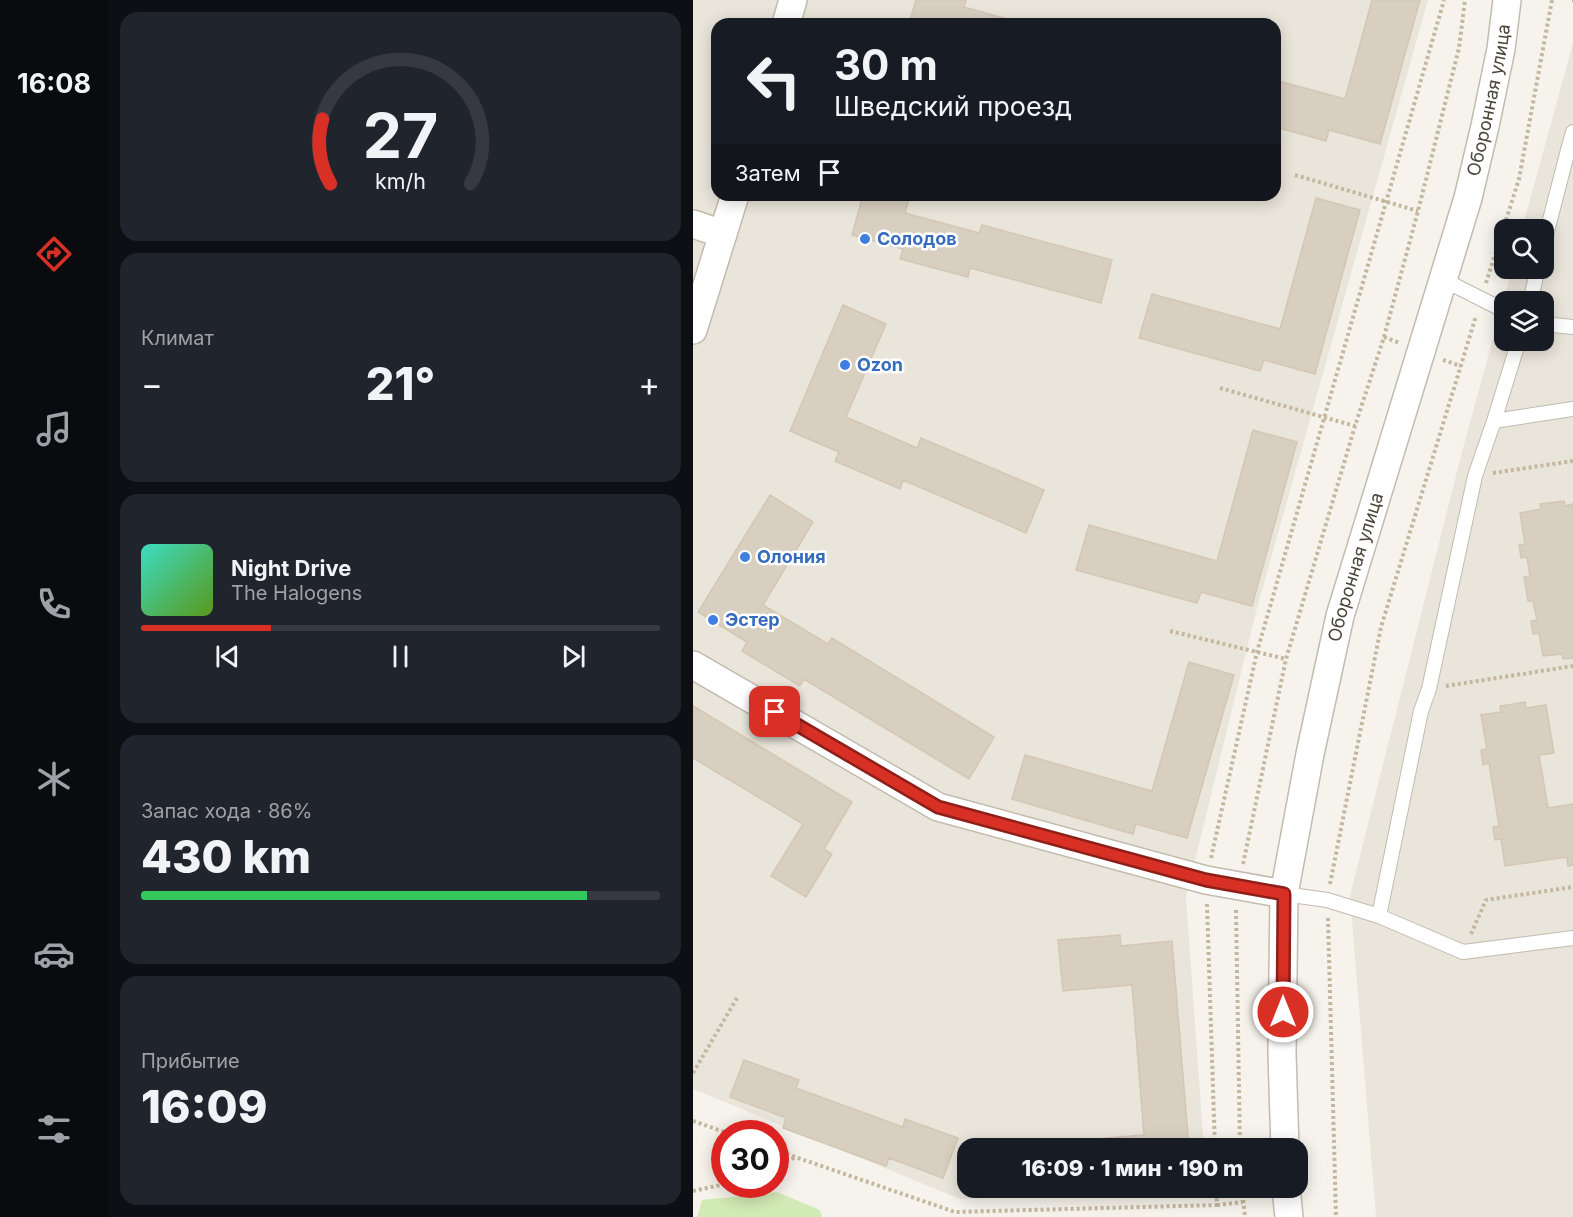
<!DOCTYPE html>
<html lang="ru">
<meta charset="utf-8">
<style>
:root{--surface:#171b24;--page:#20242c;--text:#f1f3f6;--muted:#9ea1a6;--line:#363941;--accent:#d93025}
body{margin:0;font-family:Inter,sans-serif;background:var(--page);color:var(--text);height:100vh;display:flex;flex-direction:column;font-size:22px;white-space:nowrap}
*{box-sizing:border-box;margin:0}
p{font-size:20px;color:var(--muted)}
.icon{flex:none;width:33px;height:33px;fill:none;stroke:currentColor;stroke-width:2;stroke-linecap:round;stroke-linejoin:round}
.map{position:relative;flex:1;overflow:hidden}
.side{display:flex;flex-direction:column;gap:12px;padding:12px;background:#0d0f14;width:585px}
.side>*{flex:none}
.banner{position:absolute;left:18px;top:18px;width:570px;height:183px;border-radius:18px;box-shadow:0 3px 15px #0003;background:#171b24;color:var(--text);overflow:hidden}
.buttons{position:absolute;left:801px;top:219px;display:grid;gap:12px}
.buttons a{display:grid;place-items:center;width:60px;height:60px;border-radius:12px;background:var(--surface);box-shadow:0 3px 15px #0003;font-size:30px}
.speed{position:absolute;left:18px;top:1120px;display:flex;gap:12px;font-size:30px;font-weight:700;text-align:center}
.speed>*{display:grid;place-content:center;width:78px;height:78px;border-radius:50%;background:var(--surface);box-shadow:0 3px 15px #0003;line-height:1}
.speed .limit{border:9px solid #d22;background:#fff;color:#111}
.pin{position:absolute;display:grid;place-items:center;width:51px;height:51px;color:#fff;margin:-26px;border-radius:12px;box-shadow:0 3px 9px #0006}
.me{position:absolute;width:66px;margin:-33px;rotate:0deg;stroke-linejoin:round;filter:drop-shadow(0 0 4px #0008)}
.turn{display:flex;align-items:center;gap:21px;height:126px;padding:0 24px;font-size:27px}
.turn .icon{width:78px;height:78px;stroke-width:2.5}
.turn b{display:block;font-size:42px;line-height:51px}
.then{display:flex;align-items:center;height:57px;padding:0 24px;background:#0003;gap:12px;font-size:22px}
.big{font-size:45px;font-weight:800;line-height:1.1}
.side .tile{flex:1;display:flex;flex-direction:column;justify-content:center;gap:9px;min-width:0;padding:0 21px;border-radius:18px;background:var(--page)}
.side .dial{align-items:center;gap:0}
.dial svg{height:156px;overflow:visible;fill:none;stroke:var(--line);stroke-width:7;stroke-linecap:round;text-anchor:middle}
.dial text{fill:var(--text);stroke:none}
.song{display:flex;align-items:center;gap:18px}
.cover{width:72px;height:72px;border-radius:9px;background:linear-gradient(135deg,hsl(170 70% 55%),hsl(90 70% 35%))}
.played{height:6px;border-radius:3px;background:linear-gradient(90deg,var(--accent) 25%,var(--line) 25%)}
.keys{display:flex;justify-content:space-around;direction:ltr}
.heat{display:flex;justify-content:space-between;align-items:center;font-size:33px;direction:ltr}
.charge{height:9px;border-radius:4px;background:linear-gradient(90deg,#34c759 86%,var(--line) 0)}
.trip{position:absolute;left:264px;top:1138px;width:351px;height:60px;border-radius:18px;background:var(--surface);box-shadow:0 3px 15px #0003;font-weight:800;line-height:60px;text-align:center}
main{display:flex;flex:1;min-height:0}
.tabs{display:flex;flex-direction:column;width:108px;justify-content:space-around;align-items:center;background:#090b0e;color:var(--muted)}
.tabs .icon{width:42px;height:42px}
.tabs .active{color:var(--accent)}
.tabs b{font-size:27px;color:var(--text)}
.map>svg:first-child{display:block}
.residential{fill:#eae5da;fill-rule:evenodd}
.green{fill:#d2eab5}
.building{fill:#d8cfc1;stroke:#d3c7b4;stroke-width:1.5}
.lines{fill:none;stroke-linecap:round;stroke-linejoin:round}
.lane-casing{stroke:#c2bbae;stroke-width:16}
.street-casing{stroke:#c2bbae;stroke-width:30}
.path{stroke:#c4b79f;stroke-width:4;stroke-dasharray:3 3;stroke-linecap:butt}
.lane{stroke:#fff;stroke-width:14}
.street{stroke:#fff;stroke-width:27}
.route-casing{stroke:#8d1f18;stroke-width:15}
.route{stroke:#d93025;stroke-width:10}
.shop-dot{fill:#3f7fe0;stroke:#fff;stroke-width:2}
.labels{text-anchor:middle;stroke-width:5;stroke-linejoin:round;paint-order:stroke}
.street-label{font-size:18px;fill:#4b4439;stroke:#fff}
.shop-label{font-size:18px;font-weight:bold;fill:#366cbe;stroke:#fff;text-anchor:start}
</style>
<main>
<nav class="tabs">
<b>16:08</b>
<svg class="icon active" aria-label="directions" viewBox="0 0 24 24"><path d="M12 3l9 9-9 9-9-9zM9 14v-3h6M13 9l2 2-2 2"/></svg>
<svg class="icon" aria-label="music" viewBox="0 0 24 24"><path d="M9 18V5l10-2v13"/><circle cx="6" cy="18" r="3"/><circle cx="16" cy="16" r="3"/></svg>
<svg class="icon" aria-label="phone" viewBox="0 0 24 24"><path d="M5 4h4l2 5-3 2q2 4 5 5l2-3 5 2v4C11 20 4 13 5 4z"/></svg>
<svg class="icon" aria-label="climate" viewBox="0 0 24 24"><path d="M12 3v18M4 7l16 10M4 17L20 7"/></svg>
<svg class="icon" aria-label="car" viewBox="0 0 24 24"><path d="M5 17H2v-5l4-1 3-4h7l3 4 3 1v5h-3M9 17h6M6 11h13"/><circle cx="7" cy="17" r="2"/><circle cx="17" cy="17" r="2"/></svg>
<svg class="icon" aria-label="filters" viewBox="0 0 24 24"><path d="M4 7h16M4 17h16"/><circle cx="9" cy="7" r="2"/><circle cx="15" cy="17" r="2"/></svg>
</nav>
<section class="side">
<div class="tile dial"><svg viewBox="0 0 100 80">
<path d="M14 69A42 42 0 1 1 86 69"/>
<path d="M14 69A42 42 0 0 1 10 36" stroke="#d93025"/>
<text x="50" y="56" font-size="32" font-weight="700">27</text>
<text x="50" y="72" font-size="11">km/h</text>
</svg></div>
<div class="tile"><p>Климат</p>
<div class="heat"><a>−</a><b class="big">21°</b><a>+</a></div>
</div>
<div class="tile">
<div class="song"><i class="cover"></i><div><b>Night Drive</b><p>The Halogens</p></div></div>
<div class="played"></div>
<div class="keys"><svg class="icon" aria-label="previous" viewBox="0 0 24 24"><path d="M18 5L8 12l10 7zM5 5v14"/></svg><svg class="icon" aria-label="pause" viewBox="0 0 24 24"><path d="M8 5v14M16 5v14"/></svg><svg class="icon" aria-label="next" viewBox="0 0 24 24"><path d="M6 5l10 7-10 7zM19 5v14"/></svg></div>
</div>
<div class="tile"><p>Запас хода · 86%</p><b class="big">430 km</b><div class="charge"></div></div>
<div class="tile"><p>Прибытие</p><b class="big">16:09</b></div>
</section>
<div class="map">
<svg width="880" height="1217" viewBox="0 0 880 1217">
<rect width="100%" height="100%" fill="#f6f3ec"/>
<path class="residential" d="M 0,0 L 735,0 L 564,608 L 493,897 L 511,1149 L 274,1149 L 274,1188 L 503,1188 L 267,1199 L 0,1089 ZM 24,24 L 582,24 L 582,195 L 24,195 Z
M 880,43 L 880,1217 L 683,1217 L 657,895 L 769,452 L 819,269 L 850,268 L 850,230 L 829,229 ZM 812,302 L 850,302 L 850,340 L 812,340 Z"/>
<path class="green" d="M 84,1192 L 127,1210 L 129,1217 L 4,1217 L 9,1200 Z"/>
<path class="building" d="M 223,0 L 273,0 L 271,7 L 332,24 L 216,24 Z
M 679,0 L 727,0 L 687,144 L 636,130 L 633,141 L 582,127 L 582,80 L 652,99 Z
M 170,195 L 217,195 L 212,213 L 286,233 L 289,225 L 419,260 L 408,303 L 277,268 L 275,277 L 207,259 L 210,249 L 159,235 Z
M 623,198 L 667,210 L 622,374 L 571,360 L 567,371 L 446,338 L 459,294 L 587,329 Z
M 150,305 L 193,324 L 153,417 L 224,448 L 228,438 L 351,490 L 333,533 L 210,480 L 207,489 L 142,461 L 146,452 L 97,431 Z
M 560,430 L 604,442 L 559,606 L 508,592 L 504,603 L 383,570 L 396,525 L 524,561 Z
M 77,495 L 120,522 L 70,605 L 135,644 L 139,638 L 301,737 L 276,779 L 111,679 L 107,686 L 49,651 L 54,642 L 5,612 Z
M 871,501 L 872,506 L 880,504 L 880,658 L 870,659 L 869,654 L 850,656 L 846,633 L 840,634 L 838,621 L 844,620 L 840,601 L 835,601 L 831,577 L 837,576 L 834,557 L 828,558 L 826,545 L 832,544 L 827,513 L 848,509 L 847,504 Z
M 496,662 L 541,675 L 494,838 L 443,824 L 440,834 L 319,799 L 332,755 L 459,791 Z
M 832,702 L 833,708 L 853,705 L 861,753 L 846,755 L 855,808 L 880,804 L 880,865 L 875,866 L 874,857 L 812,866 L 808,839 L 802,840 L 800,827 L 806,826 L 796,763 L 790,765 L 788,750 L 794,749 L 788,715 L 808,712 L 807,706 Z
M 0,706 L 159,802 L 131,849 L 139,854 L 113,897 L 78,876 L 110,824 L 0,758 Z
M 427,935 L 428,946 L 479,941 L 496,1149 L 329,1149 L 329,1145 L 451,1135 L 439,985 L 370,991 L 365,940 Z
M 51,1060 L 106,1080 L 103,1088 L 210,1127 L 212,1119 L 265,1138 L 250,1178 L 196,1158 L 193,1166 L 90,1128 L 93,1118 L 37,1097 Z"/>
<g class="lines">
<defs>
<path id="lane" d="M 875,150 L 880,132
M 850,247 L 875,150 L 880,150
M 749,279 L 812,311
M 837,302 L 845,268
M 850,324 L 880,327
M 801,421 L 826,340
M 591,894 L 634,900 L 686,916 L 770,952 L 880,938
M 686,916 L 728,711 L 736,689 L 782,476 L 801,421 L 880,409"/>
<g id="street">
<path d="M 93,24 L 100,0"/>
<path d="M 0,224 L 30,234"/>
<path d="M 0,330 L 42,195"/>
<path d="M 0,665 L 245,807 L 513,880 L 591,894"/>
<path id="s1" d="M 592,1149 L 589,1054 L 591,894 L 617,754 L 647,616 L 775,198 L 792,126 L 808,49 L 814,0"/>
<path d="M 593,1188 L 596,1217"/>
</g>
</defs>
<use href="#lane" class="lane-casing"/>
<use href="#street" class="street-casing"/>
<path class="path" d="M 879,0 L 880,0
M 602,175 L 725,211
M 793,283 L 826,179 L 859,0
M 691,337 L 707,343
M 750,360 L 768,366
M 527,388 L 662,426
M 800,473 L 880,461
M 477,631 L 593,659
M 753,686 L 880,666
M 518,858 L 564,652 L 751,0
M 550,864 L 593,659 L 662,426 L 691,337 L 725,211 L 766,48 L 772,0
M 637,884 L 688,627 L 783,316
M 514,904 L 522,1149
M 543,910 L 547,1149
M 635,918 L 643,1217
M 778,934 L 793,900 L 880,887
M 0,1073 L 44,998
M 0,1121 L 37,1134
M 82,1150 L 262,1212 L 524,1205 L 523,1188
M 82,1166 L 103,1157
M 549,1188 L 552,1217
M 0,1191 L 32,1184
M 524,1205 L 550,1202"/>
<use href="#lane" class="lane"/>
<use href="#street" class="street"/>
</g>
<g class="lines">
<defs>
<path id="route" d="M 82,712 L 245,807 L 513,880 L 591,894 L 590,1012"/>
</defs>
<use href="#route" class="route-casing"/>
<use href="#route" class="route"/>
</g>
<g class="shop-dot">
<circle cx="172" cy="239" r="6"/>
<circle cx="152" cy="365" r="6"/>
<circle cx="52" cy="557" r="6"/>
<circle cx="20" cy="620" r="6"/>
</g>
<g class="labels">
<g class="street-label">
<text dy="6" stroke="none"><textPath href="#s1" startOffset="1076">Оборонная улица</textPath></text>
<text dy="6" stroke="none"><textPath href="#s1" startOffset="590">Оборонная улица</textPath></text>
</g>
<g class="shop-label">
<text x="184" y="245">Солодов</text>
<text x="164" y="371">Ozon</text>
<text x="64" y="563">Олония</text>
<text x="32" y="626">Эстер</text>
</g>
</g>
</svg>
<div class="buttons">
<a><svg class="icon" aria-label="search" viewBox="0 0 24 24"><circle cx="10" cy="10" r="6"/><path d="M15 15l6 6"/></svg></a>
<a><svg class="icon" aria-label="layers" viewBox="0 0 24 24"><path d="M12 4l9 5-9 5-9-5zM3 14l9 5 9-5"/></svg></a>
</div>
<div class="speed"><div class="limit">30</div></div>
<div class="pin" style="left:82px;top:712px;background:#d93025"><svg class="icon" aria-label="arrive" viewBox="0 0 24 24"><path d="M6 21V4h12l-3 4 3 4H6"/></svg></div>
<svg class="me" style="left:590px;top:1012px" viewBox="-20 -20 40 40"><circle r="17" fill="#d93025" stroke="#fff" stroke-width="3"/><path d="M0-11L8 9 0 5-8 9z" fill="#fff"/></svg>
<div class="trip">16:09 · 1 мин · 190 m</div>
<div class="banner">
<div class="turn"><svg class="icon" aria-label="left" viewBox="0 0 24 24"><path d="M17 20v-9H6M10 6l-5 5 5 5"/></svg><div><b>30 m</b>Шведский проезд</div></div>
<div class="then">Затем<svg class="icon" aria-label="arrive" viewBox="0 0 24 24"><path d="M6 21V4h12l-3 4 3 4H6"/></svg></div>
</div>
</div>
</main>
